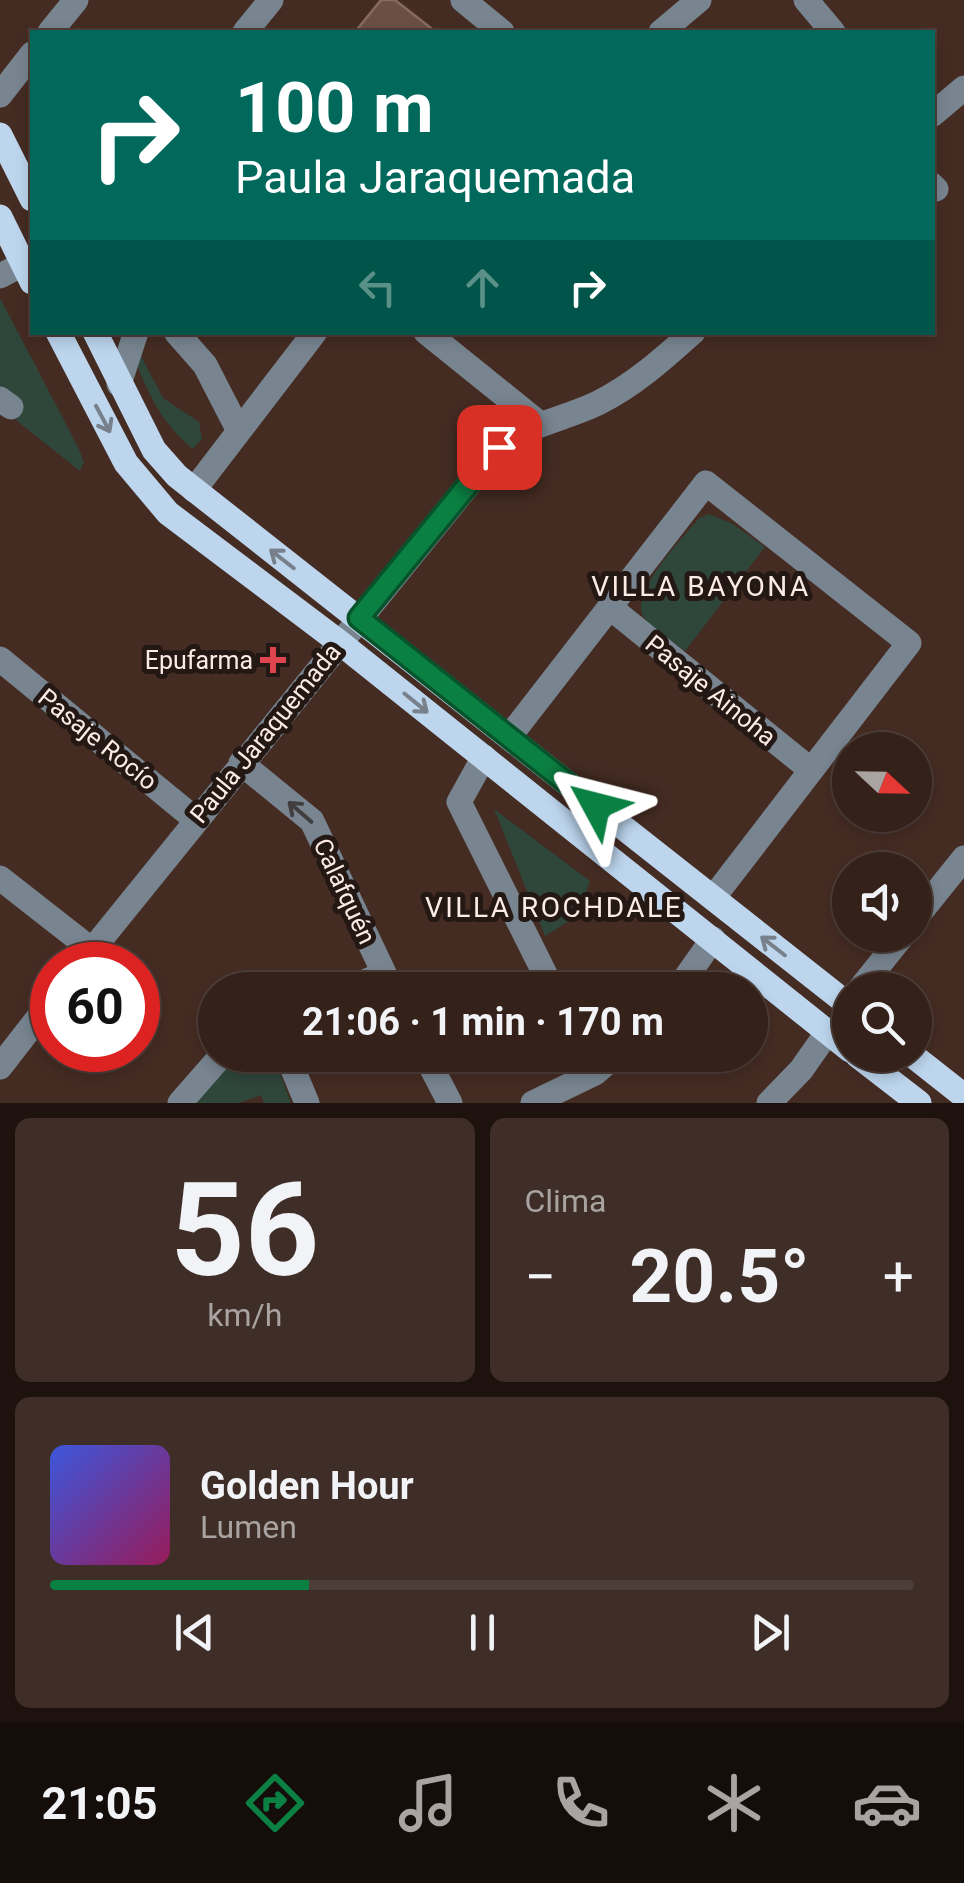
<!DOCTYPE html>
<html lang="es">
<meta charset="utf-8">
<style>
:root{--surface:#34211a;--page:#3f2e27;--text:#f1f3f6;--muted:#a9a3a2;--line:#4e3e39;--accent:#0b8043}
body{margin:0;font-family:Roboto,sans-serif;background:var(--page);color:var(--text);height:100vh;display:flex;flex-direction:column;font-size:38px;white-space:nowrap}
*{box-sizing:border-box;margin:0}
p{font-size:32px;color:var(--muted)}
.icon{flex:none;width:55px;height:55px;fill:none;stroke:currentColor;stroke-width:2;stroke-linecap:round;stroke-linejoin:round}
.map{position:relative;height:1103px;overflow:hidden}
.drawer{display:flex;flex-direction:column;gap:15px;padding:15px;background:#1d120e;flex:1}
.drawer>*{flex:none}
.top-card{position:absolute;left:30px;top:30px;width:905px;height:305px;border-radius:0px;box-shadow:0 5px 15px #0003,0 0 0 2px var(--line);background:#00695c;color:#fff;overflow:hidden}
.needle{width:65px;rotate:112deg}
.fabs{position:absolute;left:832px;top:732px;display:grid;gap:20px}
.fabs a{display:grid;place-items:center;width:100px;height:100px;border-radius:50%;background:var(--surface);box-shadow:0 5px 15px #0003,0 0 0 2px var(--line);font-size:50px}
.speed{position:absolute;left:30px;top:942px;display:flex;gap:20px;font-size:50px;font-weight:700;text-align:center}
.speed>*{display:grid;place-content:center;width:130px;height:130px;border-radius:50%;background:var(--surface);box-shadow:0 5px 15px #0003,0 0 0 2px var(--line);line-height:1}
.speed .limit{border:15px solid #d22;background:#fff;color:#111}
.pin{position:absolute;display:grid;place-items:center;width:85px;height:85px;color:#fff;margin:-42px;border-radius:20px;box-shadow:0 5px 15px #0006}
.me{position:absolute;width:110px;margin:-55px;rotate:308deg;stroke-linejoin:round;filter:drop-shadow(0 0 8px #0008)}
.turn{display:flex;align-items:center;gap:35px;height:210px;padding:0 40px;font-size:45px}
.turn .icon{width:130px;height:130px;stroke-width:2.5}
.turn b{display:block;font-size:70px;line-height:85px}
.lanes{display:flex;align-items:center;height:95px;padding:0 40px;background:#0003;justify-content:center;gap:50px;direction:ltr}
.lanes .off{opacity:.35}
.big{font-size:75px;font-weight:700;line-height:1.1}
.drawer .widget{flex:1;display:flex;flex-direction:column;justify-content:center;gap:15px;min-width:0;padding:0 35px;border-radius:15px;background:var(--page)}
.drawer .dial{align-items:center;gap:0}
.dial b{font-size:130px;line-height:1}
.song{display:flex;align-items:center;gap:30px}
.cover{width:120px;height:120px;border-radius:15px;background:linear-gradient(135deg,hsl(230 70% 55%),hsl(330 70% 35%))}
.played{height:10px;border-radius:5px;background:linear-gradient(90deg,var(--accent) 30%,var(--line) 30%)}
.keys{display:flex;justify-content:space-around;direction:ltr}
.heat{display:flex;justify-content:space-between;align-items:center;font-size:55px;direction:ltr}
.drawer .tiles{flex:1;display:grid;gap:15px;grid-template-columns:1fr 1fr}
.widget:last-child{grid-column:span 2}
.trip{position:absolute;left:198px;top:972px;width:570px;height:100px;border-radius:50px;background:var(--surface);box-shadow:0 5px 15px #0003,0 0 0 2px var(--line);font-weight:700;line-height:100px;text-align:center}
.tab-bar{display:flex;height:160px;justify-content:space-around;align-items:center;background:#150d0a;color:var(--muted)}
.tab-bar .icon{width:70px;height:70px}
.tab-bar .current{color:var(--accent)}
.tab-bar b{font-size:45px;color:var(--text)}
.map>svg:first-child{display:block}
.green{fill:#2f463b}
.building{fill:#6a4f45;stroke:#876b60;stroke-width:2.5}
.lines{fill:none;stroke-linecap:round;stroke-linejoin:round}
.minor{stroke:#788590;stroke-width:25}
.major{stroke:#bdd6ee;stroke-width:25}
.oneway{stroke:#78808c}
.oneway2{stroke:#413e3f}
.route-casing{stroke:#07532c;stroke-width:25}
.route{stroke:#0b8043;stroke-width:18}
.health-dot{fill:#e0444e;stroke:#231814;stroke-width:4}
.labels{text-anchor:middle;stroke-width:10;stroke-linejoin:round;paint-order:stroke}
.poi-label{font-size:25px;fill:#fcebe5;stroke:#231814;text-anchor:end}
.street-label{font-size:25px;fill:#fcebe5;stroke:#231814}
.neighbourhood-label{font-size:28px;letter-spacing:2.5px;fill:#fcebe5;stroke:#231814}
</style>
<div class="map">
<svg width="964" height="1103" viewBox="0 0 964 1103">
<rect width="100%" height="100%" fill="#452c23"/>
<path class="green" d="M 0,298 L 78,447 L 84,462 L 80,471 L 17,421 L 12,400 L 0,390 Z
M 141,356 L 163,398 L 199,422 L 202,439 L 193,449 C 164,426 148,394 135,360 Z
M 709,514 L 733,524 L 765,547 L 685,651 C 672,641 651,630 643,616 C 630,591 683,538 699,518 Z
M 494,809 L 590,881 L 579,915 L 545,936 Z
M 229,1055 L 273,1055 L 291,1103 L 264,1103 L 261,1095 L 239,1103 L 193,1103 Z"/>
<path class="building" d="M 381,0 L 395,0 L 436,32 L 355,32 Z"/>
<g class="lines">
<path class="minor" d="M 463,0 L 502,32
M 806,0 L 833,32
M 50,32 L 76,0
M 245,32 L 271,0
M 661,32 L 699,0
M 0,95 L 32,54
M 932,115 L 964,88
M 932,185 L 936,189
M 0,276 L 23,264
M 176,332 L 205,365 L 239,431
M 426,332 L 540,424
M 119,384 L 136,332
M 0,399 L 11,407
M 194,490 L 315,332
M 612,609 L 811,770
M 0,659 L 195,819
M 509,737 L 706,483 L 909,643 L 713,898
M 484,757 L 459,802 L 553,990
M 241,763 L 312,821 L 392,990
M 0,878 L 92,950
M 915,919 L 964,858
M 80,965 L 499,447 C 529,424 565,419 598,403 C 634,385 663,359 693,332
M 347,990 L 384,973
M 677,990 L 713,939
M 859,990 L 903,935
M 287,1055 L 307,1103
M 425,1055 L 450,1103
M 0,1067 L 52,1000
M 180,1103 L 222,1055
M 533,1103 L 595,1073 L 616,1055
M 769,1103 L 801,1070 L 827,1033"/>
<path class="major" d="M 0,135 L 32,199
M 0,217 L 32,282
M 58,332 L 126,463 L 168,513 L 339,642 L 850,1050
M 95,332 L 154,450 L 177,476 L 850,1006
M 857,1055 L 919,1103
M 912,1055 L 964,1096"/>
</g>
<defs><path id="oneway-shaft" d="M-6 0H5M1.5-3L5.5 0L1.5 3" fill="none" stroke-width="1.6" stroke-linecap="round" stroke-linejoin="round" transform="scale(2.5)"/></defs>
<g class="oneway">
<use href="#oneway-shaft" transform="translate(103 419) rotate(62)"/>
<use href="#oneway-shaft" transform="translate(282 559) rotate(-142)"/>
<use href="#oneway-shaft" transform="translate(416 703) rotate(39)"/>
<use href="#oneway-shaft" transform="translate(773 946) rotate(-142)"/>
</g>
<use class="oneway2" href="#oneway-shaft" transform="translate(300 812) rotate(-139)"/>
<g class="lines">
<defs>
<path id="route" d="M 499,447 L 359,618 L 596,806"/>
</defs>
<use href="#route" class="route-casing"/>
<use href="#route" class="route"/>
</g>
<path class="health-dot" d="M268 645h10v10h10v10h-10v10h-10v-10h-10v-10h10z"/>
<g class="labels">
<g class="poi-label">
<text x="253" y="669">Epufarma</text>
</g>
<g class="street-label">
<text transform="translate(711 690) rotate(39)" y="9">Pasaje Ainoha</text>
<text transform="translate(265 733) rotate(-51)" y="9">Paula Jaraquemada</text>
<text transform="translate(98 739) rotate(39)" y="9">Pasaje Rocío</text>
<text transform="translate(345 891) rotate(65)" y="9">Calafquén</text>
</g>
<g class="neighbourhood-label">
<text x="701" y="596">VILLA BAYONA</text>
<text x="554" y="917">VILLA ROCHDALE</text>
</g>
</g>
</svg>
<div class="fabs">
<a><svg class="needle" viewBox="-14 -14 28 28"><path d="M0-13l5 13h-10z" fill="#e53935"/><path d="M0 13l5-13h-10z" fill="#a9a3a2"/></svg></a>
<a><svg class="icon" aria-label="sound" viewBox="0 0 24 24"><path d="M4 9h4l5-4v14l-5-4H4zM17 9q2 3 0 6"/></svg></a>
<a><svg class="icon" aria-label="search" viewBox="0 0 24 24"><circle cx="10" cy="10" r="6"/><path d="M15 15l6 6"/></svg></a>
</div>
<div class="speed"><div class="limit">60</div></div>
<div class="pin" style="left:499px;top:447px;background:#d93025"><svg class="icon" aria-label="arrive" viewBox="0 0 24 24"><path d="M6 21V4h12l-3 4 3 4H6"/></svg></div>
<svg class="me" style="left:596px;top:806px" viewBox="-20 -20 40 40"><path d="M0-17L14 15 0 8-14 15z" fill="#0b8043" stroke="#fff" stroke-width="4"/></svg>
<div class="trip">21:06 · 1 min · 170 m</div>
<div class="top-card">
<div class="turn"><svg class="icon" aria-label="right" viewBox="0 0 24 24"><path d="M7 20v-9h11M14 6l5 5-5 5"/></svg><div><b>100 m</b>Paula Jaraquemada</div></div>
<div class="lanes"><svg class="icon off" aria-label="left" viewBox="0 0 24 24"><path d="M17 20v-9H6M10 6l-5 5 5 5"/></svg><svg class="icon off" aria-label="ahead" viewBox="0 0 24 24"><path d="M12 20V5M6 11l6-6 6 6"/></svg><svg class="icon" aria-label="right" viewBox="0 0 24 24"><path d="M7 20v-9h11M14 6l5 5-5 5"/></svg></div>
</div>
</div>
<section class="drawer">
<div class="tiles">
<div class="widget dial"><b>56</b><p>km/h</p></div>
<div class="widget"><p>Clima</p>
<div class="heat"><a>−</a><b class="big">20.5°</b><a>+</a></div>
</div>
<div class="widget">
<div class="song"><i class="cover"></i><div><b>Golden Hour</b><p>Lumen</p></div></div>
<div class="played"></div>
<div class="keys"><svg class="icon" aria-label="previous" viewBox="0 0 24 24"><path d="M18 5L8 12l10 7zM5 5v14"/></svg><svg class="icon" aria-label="pause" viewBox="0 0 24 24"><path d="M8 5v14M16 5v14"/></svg><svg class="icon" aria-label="next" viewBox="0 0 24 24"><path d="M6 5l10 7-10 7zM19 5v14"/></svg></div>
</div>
</div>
</section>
<nav class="tab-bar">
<b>21:05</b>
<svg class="icon current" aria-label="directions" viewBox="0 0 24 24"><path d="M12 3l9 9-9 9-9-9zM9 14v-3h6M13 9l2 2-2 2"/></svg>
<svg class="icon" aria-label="music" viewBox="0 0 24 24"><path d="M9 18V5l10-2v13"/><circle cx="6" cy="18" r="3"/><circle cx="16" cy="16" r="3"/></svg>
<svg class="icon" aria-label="phone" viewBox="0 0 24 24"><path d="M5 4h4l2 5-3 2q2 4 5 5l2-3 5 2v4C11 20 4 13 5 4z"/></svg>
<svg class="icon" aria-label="climate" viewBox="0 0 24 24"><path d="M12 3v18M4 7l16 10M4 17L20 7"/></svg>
<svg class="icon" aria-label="car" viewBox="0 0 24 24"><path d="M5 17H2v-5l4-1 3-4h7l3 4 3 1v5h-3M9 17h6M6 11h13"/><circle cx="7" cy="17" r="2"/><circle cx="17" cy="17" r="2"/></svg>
</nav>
